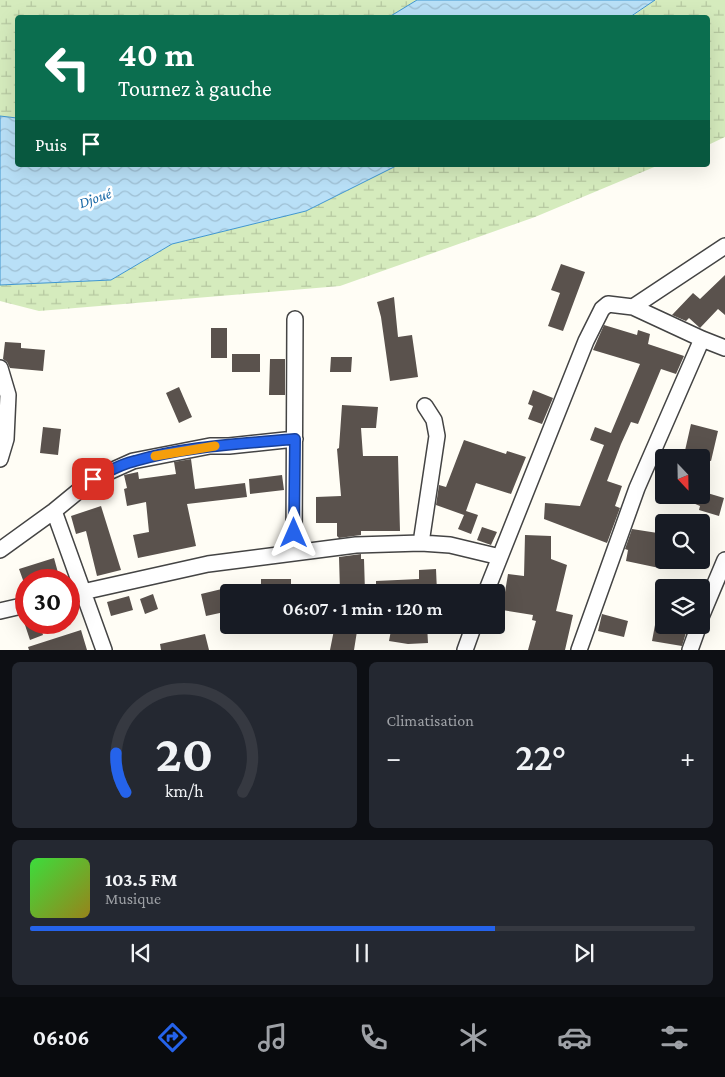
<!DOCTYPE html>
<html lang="fr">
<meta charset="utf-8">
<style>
:root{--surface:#171b24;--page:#242831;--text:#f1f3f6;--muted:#9ea1a6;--line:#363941;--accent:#2563eb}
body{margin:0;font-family:"Crimson Pro",serif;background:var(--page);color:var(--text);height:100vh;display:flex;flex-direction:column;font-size:19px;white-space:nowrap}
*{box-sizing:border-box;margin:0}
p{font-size:16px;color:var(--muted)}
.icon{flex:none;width:28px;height:28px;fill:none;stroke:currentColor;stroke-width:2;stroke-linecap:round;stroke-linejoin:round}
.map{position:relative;height:650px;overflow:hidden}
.panel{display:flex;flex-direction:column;gap:12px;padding:12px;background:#0d0f14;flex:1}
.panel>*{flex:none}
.guide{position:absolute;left:15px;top:15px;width:695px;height:152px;border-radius:5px;box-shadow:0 5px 20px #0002;background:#0b6e4f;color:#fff;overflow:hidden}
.needle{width:32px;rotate:158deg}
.tools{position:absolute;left:655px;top:449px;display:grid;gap:10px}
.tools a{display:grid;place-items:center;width:55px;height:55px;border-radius:5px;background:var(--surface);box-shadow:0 5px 20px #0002;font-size:25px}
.speed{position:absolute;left:15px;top:569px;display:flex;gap:10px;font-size:25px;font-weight:700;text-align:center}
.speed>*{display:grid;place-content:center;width:65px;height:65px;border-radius:50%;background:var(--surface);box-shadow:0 5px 20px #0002;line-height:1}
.speed .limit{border:8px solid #d22;background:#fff;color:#111}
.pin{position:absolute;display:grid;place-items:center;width:42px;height:42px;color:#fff;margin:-21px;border-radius:10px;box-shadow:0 2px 8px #0006}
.me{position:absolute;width:55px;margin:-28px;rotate:0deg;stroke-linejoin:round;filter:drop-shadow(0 0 4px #0008)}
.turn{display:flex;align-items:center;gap:18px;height:105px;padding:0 20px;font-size:22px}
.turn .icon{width:65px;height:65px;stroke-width:2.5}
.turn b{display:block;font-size:35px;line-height:42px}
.then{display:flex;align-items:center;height:48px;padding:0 20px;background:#0003;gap:10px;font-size:19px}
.big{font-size:38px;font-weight:600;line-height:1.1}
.panel .tile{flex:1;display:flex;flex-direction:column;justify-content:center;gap:8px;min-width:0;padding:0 18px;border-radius:8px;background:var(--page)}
.panel .dial{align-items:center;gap:0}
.dial svg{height:130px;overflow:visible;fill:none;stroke:var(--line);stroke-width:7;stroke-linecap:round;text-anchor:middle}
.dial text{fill:var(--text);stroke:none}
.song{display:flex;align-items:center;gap:15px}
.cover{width:60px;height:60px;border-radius:8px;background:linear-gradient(135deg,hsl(120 70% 55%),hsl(50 70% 35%))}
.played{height:5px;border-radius:2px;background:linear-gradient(90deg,var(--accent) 70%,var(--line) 70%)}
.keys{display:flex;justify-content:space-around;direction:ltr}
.heat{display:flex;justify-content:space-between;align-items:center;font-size:28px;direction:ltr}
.panel .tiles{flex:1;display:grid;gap:12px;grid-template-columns:1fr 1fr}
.tile:last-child{grid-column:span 2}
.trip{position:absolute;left:220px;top:584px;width:285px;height:50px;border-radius:5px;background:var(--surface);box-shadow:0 5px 20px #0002;font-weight:600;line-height:50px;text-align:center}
.menu{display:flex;height:80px;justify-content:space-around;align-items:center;background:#090b0e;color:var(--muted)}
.menu .icon{width:35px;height:35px}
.menu .current{color:var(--accent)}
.menu b{font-size:22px;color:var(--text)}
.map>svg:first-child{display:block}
.wetland{fill:url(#wetland-marsh)}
.water{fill:url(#water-waves);stroke:#3f96cf}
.building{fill:#5a524d}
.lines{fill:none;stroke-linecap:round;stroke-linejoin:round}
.minor-casing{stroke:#444;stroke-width:18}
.minor{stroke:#fff;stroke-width:15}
.route-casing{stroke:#184099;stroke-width:12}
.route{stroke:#2563eb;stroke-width:9}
.slow{stroke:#f59e0b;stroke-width:9}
.labels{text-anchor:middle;stroke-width:5;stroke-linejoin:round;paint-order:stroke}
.water-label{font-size:15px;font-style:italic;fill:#1768a6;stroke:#fff}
</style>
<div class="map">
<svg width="725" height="650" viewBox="0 0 725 650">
<defs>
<pattern id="wetland-marsh" width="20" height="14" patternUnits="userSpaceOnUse" patternTransform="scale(1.25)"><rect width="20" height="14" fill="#d5ebbd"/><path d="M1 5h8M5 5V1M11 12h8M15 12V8" fill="none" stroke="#b6c8a1"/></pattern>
<pattern id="water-waves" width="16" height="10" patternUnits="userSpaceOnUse" patternTransform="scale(1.25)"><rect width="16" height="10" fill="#b9e0f7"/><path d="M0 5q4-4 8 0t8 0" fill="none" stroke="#9ebfd3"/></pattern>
</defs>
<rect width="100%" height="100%" fill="#fffdf5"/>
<path class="wetland" d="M 0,0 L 417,0 L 389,18 L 18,18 L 17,118 L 0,116 Z
M 655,0 L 725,0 L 725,137 L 708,145 L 708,18 L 630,18 Z
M 398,165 L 659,165 L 535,217 L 340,286 L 39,311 L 0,301 L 0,285 L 111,280 L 172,244 L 306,211 Z"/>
<path class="water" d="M 417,0 L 655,0 L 630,17 L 389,17 Z
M 0,116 L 17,118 L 18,165 L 398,165 L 306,211 L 172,244 L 111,280 L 0,285 Z"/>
<path class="building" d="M 561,264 L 585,272 L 563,331 L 548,326 L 560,293 L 551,290 Z
M 725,275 L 725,315 L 718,309 L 700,328 L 689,318 L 686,321 L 672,315 L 693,293 L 700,299 Z
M 394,297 L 398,337 L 412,335 L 418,377 L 390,381 L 381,317 L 377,302 Z
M 604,325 L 637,335 L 638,330 L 650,334 L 648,344 L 684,356 L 676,374 L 661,369 L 638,424 L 631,422 L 621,444 L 607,481 L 622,486 L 615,506 L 620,508 L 607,543 L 544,519 L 545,503 L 580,506 L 604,445 L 590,440 L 595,427 L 611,433 L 640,364 L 593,350 Z
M 211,328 L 227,328 L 227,358 L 211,358 Z
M 5,342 L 21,343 L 21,348 L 45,350 L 43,371 L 10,368 L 7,362 L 3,359 Z
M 232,354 L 260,354 L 260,372 L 232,372 Z
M 331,357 L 352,357 L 351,372 L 330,372 Z
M 270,359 L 285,359 L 285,395 L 269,395 Z
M 179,387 L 192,417 L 179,423 L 166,393 Z
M 533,390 L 553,398 L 542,424 L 528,419 L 533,406 L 528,404 Z
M 342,405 L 378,407 L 376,428 L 361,428 L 363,456 L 398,456 L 400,531 L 361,531 L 361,535 L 339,538 L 337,536 L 337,523 L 316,523 L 316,497 L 341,496 L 337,449 L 339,448 Z
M 691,424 L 718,431 L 711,461 L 701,459 L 701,458 L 684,455 Z
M 43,427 L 61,429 L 58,455 L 40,453 Z
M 464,440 L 506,454 L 507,451 L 526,457 L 511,494 L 476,483 L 466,511 L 478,515 L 471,534 L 458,529 L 464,515 L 436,505 L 439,485 L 446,487 Z
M 191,459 L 195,489 L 245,483 L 247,497 L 187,504 L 196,546 L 138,558 L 133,535 L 149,532 L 146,502 L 127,506 L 124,489 L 127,488 L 124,475 L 138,472 L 139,479 L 176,474 L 174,462 Z
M 282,475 L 284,490 L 250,494 L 249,479 Z
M 704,492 L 724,498 L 719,516 L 699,510 L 700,506 L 674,495 L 703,495 Z
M 101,506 L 121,570 L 97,576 L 86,531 L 76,534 L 71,516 Z
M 482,527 L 497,532 L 491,545 L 477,540 Z
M 632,529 L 664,534 L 664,569 L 626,561 L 628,550 L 625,549 Z
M 525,535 L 551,536 L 551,559 L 567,565 L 556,611 L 573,615 L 565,650 L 528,650 L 536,621 L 532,620 L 533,615 L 502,610 L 508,574 L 524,576 Z
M 361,554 L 361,559 L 364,559 L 365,592 L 340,592 L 339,557 Z
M 54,558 L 60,580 L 23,580 L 19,569 Z
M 436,569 L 437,592 L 376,592 L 376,581 L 419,579 L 419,570 Z
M 261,579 L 291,579 L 291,592 L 261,592 Z
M 226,588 L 229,611 L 206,616 L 201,594 Z
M 153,594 L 158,609 L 145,614 L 140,599 Z
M 129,596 L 133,610 L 111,616 L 107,602 Z
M 602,614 L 628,621 L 624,637 L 598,631 Z
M 24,622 L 39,622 L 43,635 L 30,640 Z
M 335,625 L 358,625 L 354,650 L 330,650 Z
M 392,625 L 427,625 L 428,643 L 408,644 L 389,641 Z
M 655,625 L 688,626 L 682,646 L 652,641 Z
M 81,630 L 87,650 L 29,650 L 28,647 Z
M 205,634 L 209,650 L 161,650 L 160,644 Z"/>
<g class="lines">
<defs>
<path id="minor" d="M 633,307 L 725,246
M 0,368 L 8,395 L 6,439 L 0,459
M 54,511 L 104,650
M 421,543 L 437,436 L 434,420 L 425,406
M 0,550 L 54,511 L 93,479 L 133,461 L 210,446 L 229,446 L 295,439
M 294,551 L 295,319
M 486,592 L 586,341 L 602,309 L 608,304 L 633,307 L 702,339 L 725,348
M 69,595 L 208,564 L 356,545 L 421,543 L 450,545 L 500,557
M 0,611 L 26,605
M 701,617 L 725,560
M 465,650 L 474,625
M 579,650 L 637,488 L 702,339
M 690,650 L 699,625"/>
</defs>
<use href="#minor" class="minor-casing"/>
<use href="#minor" class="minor"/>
</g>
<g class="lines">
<defs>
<path id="route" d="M 93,479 C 106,473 120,464 135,461 C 187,446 241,444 295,439 L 294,533"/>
</defs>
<use href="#route" class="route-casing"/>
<use href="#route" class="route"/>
<path class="slow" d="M 155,456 L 215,446"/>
</g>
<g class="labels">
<g class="water-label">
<text transform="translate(95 198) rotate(-19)" y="5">Djoué</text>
</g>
</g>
</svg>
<div class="tools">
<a><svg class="needle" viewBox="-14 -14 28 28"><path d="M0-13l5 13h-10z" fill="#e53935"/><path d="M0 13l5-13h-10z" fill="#9ea1a6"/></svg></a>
<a><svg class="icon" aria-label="search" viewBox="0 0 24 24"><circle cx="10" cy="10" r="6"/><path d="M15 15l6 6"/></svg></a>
<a><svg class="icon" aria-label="layers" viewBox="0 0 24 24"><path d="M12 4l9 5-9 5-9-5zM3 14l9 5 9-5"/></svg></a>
</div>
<div class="speed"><div class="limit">30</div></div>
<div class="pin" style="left:93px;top:479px;background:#d93025"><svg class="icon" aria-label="arrive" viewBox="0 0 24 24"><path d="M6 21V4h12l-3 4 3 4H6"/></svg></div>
<svg class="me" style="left:294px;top:533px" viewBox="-20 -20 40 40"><path d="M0-17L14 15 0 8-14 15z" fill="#2563eb" stroke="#fff" stroke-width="4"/></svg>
<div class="trip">06:07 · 1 min · 120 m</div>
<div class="guide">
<div class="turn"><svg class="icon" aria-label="left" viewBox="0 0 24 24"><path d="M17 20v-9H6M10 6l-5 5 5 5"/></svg><div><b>40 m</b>Tournez à gauche</div></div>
<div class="then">Puis<svg class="icon" aria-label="arrive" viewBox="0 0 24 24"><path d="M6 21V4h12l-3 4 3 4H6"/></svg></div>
</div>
</div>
<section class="panel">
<div class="tiles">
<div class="tile dial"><svg viewBox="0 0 100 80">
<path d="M14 69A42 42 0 1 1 86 69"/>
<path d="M14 69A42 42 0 0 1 8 45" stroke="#2563eb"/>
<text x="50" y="56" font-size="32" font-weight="700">20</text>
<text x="50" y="72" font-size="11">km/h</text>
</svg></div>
<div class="tile"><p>Climatisation</p>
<div class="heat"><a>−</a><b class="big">22°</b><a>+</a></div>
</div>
<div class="tile">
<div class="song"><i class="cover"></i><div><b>103.5 FM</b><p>Musique</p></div></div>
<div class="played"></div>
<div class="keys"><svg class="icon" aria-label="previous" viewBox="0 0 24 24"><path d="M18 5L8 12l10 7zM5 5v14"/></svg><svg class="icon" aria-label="pause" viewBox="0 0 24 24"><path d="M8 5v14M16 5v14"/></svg><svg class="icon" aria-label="next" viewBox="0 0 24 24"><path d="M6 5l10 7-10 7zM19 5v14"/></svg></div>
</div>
</div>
</section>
<nav class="menu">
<b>06:06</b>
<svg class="icon current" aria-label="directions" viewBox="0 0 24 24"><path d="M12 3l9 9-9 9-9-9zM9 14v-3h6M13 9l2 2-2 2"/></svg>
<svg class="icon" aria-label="music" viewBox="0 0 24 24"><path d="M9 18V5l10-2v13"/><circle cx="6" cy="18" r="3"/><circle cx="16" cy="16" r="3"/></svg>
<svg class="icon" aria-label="phone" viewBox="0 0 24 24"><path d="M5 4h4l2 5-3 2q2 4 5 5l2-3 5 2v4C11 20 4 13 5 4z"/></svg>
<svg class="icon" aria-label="climate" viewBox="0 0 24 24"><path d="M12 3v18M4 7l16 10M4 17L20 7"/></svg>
<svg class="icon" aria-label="car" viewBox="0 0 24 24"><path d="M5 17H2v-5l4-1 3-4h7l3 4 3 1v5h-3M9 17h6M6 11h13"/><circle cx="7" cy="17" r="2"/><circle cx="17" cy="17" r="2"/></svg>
<svg class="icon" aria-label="filters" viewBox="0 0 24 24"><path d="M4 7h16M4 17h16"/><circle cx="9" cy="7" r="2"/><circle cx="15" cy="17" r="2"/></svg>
</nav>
